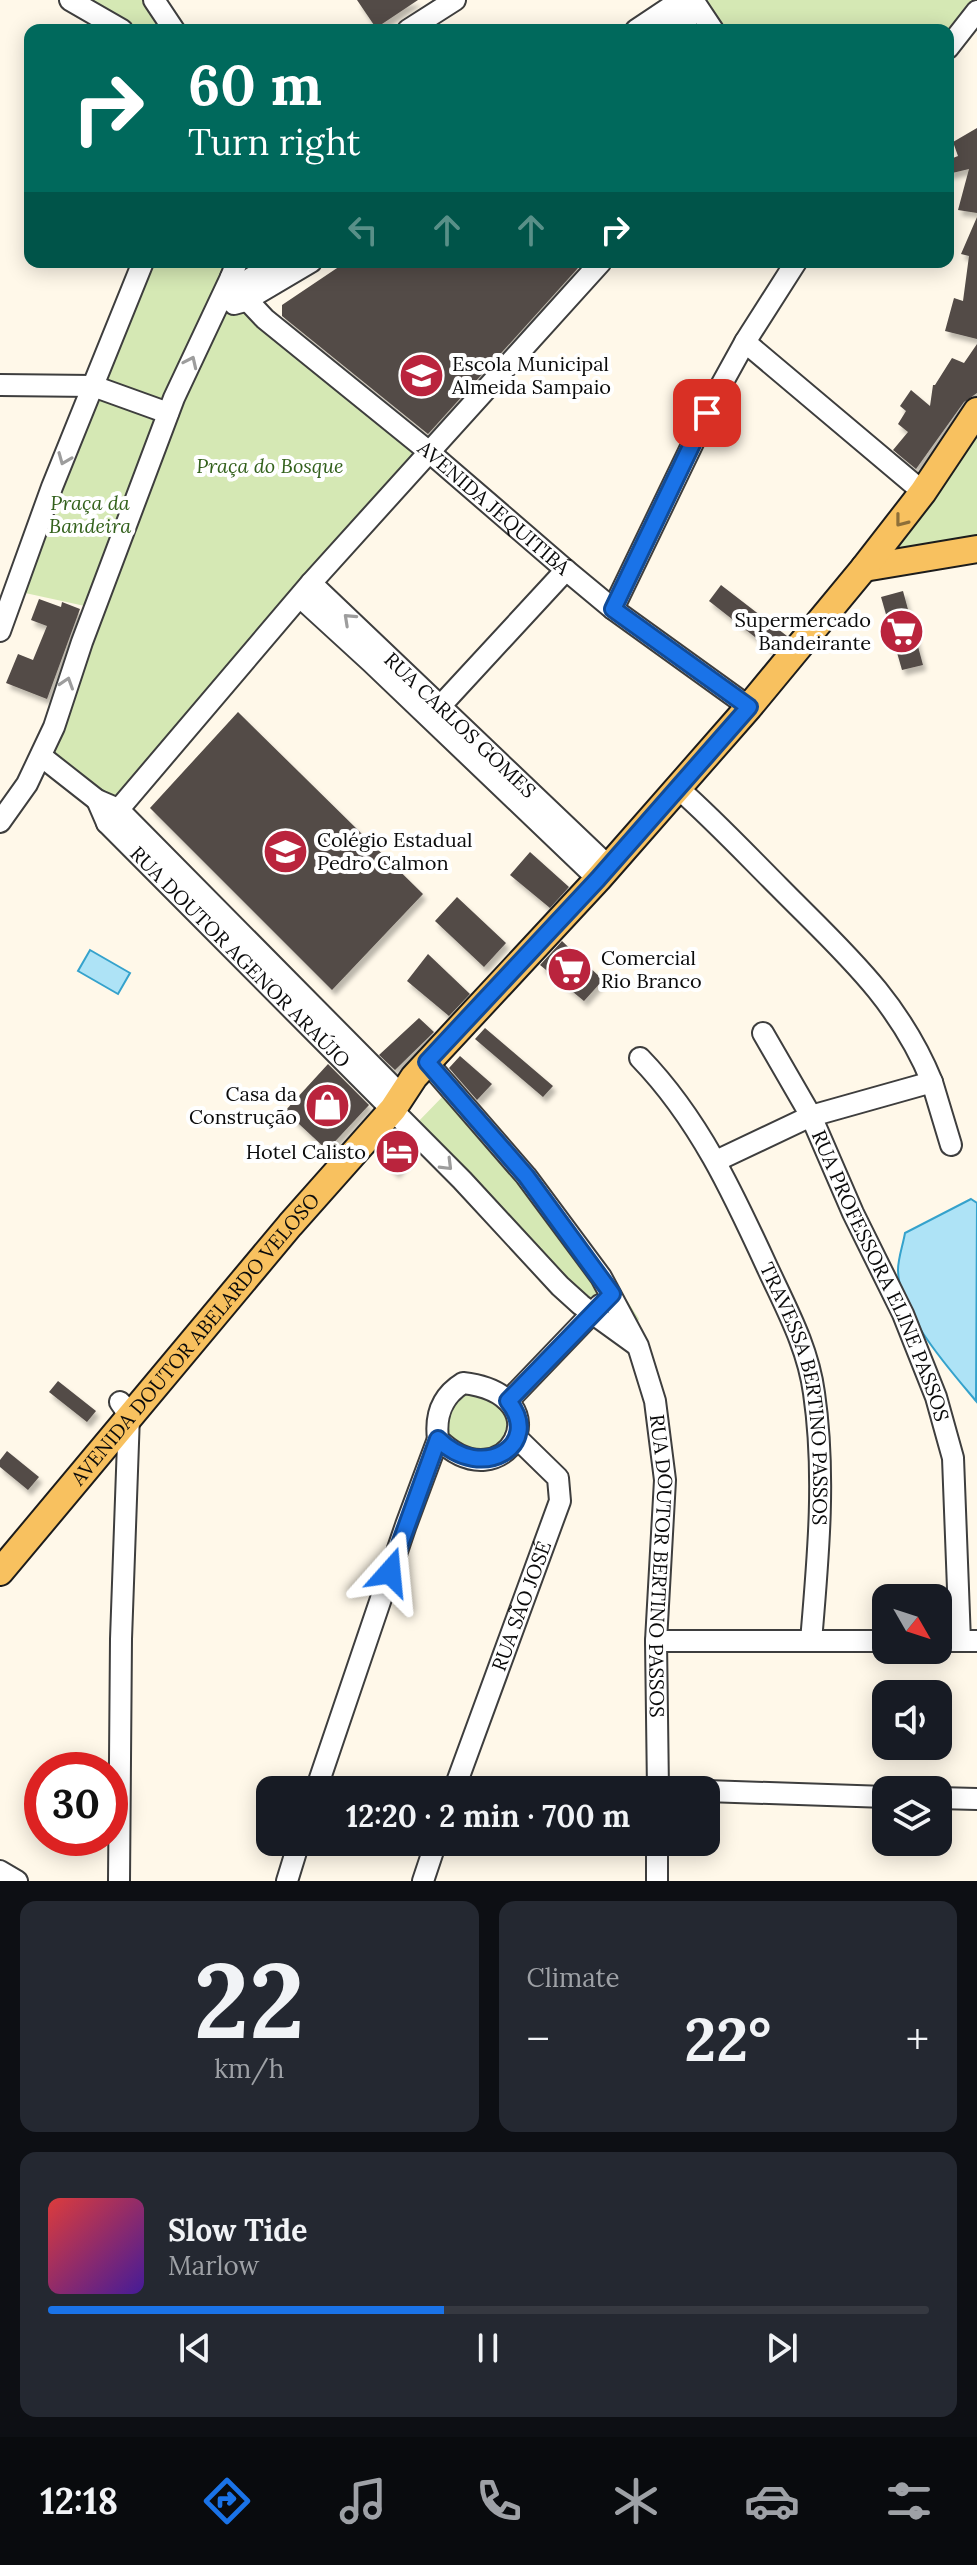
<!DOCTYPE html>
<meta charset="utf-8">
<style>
:root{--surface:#171b24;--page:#242831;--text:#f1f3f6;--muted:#9ea1a6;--line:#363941;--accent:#1a73e8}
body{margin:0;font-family:Lora,serif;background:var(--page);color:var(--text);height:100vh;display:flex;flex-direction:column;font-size:30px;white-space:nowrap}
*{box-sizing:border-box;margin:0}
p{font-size:26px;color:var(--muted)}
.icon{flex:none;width:44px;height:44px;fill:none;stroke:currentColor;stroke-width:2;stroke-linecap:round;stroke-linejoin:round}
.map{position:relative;height:1881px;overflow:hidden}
.drawer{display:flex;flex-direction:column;gap:20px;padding:20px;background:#0d0f14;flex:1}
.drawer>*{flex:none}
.hud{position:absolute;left:24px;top:24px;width:930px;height:244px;border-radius:16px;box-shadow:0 4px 20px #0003;background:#00695c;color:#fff;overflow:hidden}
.needle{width:52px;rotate:129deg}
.controls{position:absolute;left:872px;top:1584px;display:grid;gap:16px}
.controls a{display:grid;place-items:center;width:80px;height:80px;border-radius:16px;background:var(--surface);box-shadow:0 4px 20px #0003;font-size:40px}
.speed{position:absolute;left:24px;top:1752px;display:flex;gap:16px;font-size:40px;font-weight:700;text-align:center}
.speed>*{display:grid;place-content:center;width:104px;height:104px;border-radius:50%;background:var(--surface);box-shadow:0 4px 20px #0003;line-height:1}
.speed .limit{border:12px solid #d22;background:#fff;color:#111}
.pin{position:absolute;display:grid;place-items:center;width:68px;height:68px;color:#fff;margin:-34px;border-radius:16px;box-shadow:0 4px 12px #0006}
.me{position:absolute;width:88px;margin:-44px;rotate:18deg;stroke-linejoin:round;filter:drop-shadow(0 0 6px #0008)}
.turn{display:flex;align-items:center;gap:28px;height:168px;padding:0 32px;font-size:36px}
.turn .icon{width:104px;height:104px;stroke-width:2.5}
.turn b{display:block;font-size:56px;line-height:68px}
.lanes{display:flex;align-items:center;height:76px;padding:0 32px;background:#0003;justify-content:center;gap:40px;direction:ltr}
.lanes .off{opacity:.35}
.big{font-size:60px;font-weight:700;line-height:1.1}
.drawer .tile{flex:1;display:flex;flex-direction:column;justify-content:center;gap:12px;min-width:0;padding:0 28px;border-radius:16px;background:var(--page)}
.drawer .dial{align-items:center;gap:0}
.dial b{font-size:104px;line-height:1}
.song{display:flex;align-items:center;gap:24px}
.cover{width:96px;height:96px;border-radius:12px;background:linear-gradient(135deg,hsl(0 70% 55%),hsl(260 70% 35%))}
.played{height:8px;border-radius:4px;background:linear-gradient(90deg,var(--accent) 45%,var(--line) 45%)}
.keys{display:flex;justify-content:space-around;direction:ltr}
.heat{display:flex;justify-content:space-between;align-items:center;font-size:44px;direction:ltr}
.drawer .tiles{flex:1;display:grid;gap:20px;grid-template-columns:1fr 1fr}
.tile:last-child{grid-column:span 2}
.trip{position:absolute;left:256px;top:1776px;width:464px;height:80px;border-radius:16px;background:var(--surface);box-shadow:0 4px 20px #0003;font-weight:700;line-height:80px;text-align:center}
.tab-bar{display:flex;height:128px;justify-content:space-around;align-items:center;background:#090b0e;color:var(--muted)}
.tab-bar .icon{width:56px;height:56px}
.tab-bar .active{color:var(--accent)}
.tab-bar b{font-size:36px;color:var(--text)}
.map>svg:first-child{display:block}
.green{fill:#d5e8b4}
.water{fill:#aee3f6;stroke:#35a2cc;stroke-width:2}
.building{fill:#534b47;filter:url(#shadow)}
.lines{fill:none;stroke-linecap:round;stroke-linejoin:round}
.minor-casing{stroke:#3e3e3e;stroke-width:24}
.major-casing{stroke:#1c1c1c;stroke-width:30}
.minor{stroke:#fff;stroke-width:20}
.major{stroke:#f8c15f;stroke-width:26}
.oneway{stroke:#9d9d9d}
.oneway2{stroke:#8d6f39}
.route-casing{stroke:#114b97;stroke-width:20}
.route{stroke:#1a73e8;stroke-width:14}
.labels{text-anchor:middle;stroke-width:8;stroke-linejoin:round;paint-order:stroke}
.poi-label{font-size:20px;fill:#0b0b0b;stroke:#fff;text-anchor:start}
.park-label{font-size:20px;font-style:italic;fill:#33611c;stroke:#fff}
.street-label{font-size:20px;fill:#0b0b0b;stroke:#fff}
</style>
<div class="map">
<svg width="977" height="1881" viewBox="0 0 977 1881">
<defs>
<filter id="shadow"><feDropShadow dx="3.5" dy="5.5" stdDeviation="2" flood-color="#0004"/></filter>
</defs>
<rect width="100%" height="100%" fill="#fff8e9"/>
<path class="green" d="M 73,0 L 154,0 L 174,30 L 122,30 Z
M 705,0 L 977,0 L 977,6 L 948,42 L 948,30 L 725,30 Z
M 145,262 L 238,262 L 231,277 L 428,451 L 118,809 L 41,756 L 94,608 L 16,591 Z
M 977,411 L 977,549 L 865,567 Z
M 449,1090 L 626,1299 L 639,1319 L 630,1341 L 581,1305 L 415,1125 Z
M 497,1393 L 513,1433 L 487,1460 L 440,1435 L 452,1394 Z"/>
<path class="water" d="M 90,950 L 130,973 L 118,994 L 78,971 Z
M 971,1199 L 977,1203 L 976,1401 C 950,1370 898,1312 898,1270 C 898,1258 903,1245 905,1233 Z"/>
<path class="building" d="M 357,0 L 418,0 L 376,28 Z
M 977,128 L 977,213 L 958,210 L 969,169 L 948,174 L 948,160 L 958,156 L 953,142 Z
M 977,217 L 977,339 L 945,331 L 954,298 L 963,301 L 969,256 L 961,254 Z
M 346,262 L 572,262 L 578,268 L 428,434 L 282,316 L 282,305 Z
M 977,344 L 977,393 L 964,402 L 916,469 L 893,450 L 908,432 L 898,424 L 906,411 L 900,406 L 911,390 L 930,406 L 933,385 L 935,385 L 952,358 L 964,363 Z
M 721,585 L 787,636 L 774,652 L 709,601 Z
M 903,591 L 923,665 L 902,670 L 881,597 Z
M 39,599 L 61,607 L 62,602 L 80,609 L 47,699 L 6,683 L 18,654 L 33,660 L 47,626 L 31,620 Z
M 238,712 L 423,894 L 332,990 L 150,808 Z
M 530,852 L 569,887 L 550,908 L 510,875 Z
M 457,897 L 506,943 L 484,967 L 435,921 Z
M 562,941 L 603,980 L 584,1001 L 540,965 Z
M 428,954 L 470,994 L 449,1016 L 407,981 Z
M 419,1018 L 434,1032 L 395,1070 L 379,1055 Z
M 485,1028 L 553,1086 L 543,1097 L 475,1039 Z
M 460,1056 L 492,1084 L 477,1100 L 449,1068 Z
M 328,1064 L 369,1105 L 327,1150 L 285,1111 Z
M 397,1133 L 415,1151 L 396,1173 L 376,1155 Z
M 58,1381 L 96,1411 L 87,1422 L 49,1392 Z
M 7,1451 L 39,1477 L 28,1490 L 0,1467 L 0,1460 Z"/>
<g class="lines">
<defs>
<g id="minor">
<path d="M 70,0 L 122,30"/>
<path d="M 154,0 L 174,30"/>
<path d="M 693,0 L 713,30"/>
<path d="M 408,30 L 455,0"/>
<path d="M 636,30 L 681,0"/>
<path d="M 668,30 L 699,10"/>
<path d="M 948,48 L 977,11"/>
<path id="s1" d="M 237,262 L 231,277 L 232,284 L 265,319 L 428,451 L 566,570 L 613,609 L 749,707"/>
<path d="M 235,288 L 277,262"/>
<path d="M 234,304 L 245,301 L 311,262"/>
<path d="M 745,342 L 923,492"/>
<path d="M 0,385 L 93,386 L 168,413"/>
<path id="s2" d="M 311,583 L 608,866"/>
<path d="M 300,597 L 371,662 L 598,879"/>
<path d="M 613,609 L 719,389 L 745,342 L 796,262"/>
<path d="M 0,631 L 52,487 L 143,262"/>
<path d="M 433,714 L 566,570"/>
<path d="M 41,756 L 97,800 L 118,809 L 403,1097"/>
<path id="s3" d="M 679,789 C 714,820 746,854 779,887 C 841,950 898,998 932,1082 L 811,1116 L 853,1213 L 903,1314 L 936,1397 L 953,1458 L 960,1641"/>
<path id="s4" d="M 97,800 L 107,823 L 462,1180 L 560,1286 L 581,1305 L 635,1344"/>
<path d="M 0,822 L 27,784 L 54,727 L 82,642 L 174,398 L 231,277"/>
<path d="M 107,823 L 311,583 L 601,262"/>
<path id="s5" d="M 640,1058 C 699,1119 733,1193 768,1269 C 787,1310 808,1348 814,1393 C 826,1475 818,1559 811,1641"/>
<path id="s6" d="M 427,1062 L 526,1176 L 601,1277 L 638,1346 L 655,1401 L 665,1480 L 656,1641 L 658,1790"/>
<path d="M 932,1082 L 951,1145"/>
<path d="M 716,1161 L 811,1116 L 763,1033"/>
<path d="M 463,1383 C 566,1395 505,1505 438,1439 C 435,1415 442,1396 463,1383 Z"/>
<path d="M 508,1401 L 600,1305"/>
<path d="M 656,1641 L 886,1641"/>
<path d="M 938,1641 L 977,1641"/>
<path d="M 658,1788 L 691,1790"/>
<path d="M 316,1790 L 406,1525 L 438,1439"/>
<path id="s7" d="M 454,1790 L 560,1501 L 558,1478 L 516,1437"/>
<path d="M 706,1791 L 886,1797"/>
<path d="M 938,1798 L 977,1799"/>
<path d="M 0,1871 L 17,1881"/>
<path d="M 119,1881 L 121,1639 L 129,1415 L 120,1402"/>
<path d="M 287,1881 L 299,1842"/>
<path d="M 423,1881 L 436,1842"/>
<path d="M 657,1881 L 657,1842"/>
</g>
<g id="major">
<path d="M 864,568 L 977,549"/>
<path id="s8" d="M 0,1572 L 290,1225 L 393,1109 L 414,1077 L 598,879 L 749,707 L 864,568 L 923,492 L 977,411"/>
</g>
</defs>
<use href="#minor" class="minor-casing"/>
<use href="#major" class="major-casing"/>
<use href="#minor" class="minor"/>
<use href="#major" class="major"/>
</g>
<defs><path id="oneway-chevron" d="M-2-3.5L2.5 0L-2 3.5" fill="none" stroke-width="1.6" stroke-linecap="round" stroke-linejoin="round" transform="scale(2)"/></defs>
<g class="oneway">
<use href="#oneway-chevron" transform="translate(191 362) rotate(-65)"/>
<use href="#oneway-chevron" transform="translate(64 459) rotate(112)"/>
<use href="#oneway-chevron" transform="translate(349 619) rotate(-137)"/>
<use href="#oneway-chevron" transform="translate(67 683) rotate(-72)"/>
<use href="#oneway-chevron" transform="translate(447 1165) rotate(45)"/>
</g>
<use class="oneway2" href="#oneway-chevron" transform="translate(901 521) rotate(128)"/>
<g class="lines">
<defs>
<path id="route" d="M 390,1572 L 438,1439 C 482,1483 544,1445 508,1401 L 612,1294 L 526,1176 L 427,1062 L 598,879 L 749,707 L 613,609 L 707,413"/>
</defs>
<use href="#route" class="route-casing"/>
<use href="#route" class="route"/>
</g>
<defs>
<symbol id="school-disc" viewBox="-11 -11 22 22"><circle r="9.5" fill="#ba243d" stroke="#fff"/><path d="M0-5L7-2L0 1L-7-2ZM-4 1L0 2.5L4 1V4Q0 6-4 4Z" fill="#fff"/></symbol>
<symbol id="supermarket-disc" viewBox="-11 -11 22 22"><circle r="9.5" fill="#ba243d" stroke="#fff"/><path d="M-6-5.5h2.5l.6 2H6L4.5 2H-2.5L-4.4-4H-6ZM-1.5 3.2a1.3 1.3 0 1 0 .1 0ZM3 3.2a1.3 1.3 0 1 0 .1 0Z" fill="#fff"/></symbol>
<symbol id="shop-disc" viewBox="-11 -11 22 22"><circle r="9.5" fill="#ba243d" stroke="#fff"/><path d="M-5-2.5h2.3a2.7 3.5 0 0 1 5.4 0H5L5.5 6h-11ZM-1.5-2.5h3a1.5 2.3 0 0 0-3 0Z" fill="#fff"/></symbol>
<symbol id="hotel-disc" viewBox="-11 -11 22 22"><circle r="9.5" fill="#ba243d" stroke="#fff"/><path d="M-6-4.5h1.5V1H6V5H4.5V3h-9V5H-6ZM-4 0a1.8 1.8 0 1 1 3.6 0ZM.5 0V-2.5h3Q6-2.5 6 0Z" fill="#fff"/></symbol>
</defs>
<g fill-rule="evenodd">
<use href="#school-disc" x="396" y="350" width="51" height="51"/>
<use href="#supermarket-disc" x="876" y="606" width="51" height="51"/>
<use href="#school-disc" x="260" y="826" width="51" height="51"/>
<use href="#supermarket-disc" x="544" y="944" width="51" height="51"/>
<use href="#shop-disc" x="302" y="1080" width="51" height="51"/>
<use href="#hotel-disc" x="372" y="1126" width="51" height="51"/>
</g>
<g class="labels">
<g class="poi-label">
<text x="452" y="371">Escola Municipal<tspan x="452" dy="23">Almeida Sampaio</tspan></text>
<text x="871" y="627" text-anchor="end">Supermercado<tspan x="871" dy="23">Bandeirante</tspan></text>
<text x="317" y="847">Colégio Estadual<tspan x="317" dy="23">Pedro Calmon</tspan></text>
<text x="601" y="965">Comercial<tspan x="601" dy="23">Rio Branco</tspan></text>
<text x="297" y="1101" text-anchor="end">Casa da<tspan x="297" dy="23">Construção</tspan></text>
<text x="366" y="1159" text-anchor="end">Hotel Calisto</text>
</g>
<g class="park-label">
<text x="270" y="473">Praça do Bosque</text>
<text x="90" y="510">Praça da<tspan x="90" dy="23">Bandeira</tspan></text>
</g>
<g class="street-label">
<text dy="7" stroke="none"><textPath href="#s1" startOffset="368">AVENIDA JEQUITIBÁ</textPath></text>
<text dy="7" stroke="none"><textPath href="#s2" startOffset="206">RUA CARLOS GOMES</textPath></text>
<text dy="7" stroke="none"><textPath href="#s4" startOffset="214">RUA DOUTOR AGENOR ARAÚJO</textPath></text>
<text dy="7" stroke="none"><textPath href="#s3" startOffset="690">RUA PROFESSORA ELINE PASSOS</textPath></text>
<text dy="7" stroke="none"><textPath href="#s8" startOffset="304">AVENIDA DOUTOR ABELARDO VELOSO</textPath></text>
<text dy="7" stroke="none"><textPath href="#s5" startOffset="378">TRAVESSA BERTINO PASSOS</textPath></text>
<text dy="7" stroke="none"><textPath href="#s6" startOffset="578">RUA DOUTOR BERTINO PASSOS</textPath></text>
<text dy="7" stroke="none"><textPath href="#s7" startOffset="196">RUA SÃO JOSÉ</textPath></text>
</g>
</g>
</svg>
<div class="controls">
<a><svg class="needle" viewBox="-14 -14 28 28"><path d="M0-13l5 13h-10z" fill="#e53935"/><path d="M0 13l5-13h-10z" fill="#9ea1a6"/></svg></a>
<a><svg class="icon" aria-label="sound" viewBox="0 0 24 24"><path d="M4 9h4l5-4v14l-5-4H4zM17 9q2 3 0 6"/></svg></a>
<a><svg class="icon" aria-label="layers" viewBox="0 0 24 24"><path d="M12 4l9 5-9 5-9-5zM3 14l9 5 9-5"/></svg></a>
</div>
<div class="speed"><div class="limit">30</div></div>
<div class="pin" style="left:707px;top:413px;background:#d93025"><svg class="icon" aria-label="arrive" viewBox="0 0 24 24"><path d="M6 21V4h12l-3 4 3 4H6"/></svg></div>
<svg class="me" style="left:390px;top:1572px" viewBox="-20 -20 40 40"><path d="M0-17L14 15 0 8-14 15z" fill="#1a73e8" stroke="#fff" stroke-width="4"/></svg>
<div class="trip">12:20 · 2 min · 700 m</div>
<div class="hud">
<div class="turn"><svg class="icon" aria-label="right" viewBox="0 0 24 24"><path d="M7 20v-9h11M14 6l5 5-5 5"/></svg><div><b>60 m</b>Turn right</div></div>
<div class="lanes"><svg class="icon off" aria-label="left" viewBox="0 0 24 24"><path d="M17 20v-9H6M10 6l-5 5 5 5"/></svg><svg class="icon off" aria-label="ahead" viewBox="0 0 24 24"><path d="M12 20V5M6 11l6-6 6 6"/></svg><svg class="icon off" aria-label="ahead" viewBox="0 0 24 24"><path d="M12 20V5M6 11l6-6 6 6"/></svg><svg class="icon" aria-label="right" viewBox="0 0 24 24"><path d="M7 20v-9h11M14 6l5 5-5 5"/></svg></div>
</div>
</div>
<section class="drawer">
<div class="tiles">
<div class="tile dial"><b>22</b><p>km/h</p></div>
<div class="tile"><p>Climate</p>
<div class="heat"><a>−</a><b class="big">22°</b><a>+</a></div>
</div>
<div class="tile">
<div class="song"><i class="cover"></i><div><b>Slow Tide</b><p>Marlow</p></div></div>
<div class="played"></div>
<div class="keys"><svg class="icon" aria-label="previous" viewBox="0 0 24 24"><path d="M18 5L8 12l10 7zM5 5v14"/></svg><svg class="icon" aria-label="pause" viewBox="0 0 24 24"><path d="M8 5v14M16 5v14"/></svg><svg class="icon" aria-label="next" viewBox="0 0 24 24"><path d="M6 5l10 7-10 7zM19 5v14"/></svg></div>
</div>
</div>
</section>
<nav class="tab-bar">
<b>12:18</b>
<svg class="icon active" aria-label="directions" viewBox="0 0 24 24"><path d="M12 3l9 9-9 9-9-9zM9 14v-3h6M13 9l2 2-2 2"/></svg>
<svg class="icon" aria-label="music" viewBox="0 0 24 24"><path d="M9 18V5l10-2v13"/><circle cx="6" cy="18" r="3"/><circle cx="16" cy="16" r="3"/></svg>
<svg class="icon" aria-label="phone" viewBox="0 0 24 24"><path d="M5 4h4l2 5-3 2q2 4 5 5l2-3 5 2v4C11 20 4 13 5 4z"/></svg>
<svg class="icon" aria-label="climate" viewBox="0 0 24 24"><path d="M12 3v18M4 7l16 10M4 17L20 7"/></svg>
<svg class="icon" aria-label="car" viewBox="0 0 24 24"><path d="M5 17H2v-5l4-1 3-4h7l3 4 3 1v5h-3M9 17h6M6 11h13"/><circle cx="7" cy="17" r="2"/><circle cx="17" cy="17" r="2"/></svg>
<svg class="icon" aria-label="filters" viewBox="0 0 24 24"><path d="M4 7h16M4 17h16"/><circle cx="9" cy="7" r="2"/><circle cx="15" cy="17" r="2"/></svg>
</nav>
